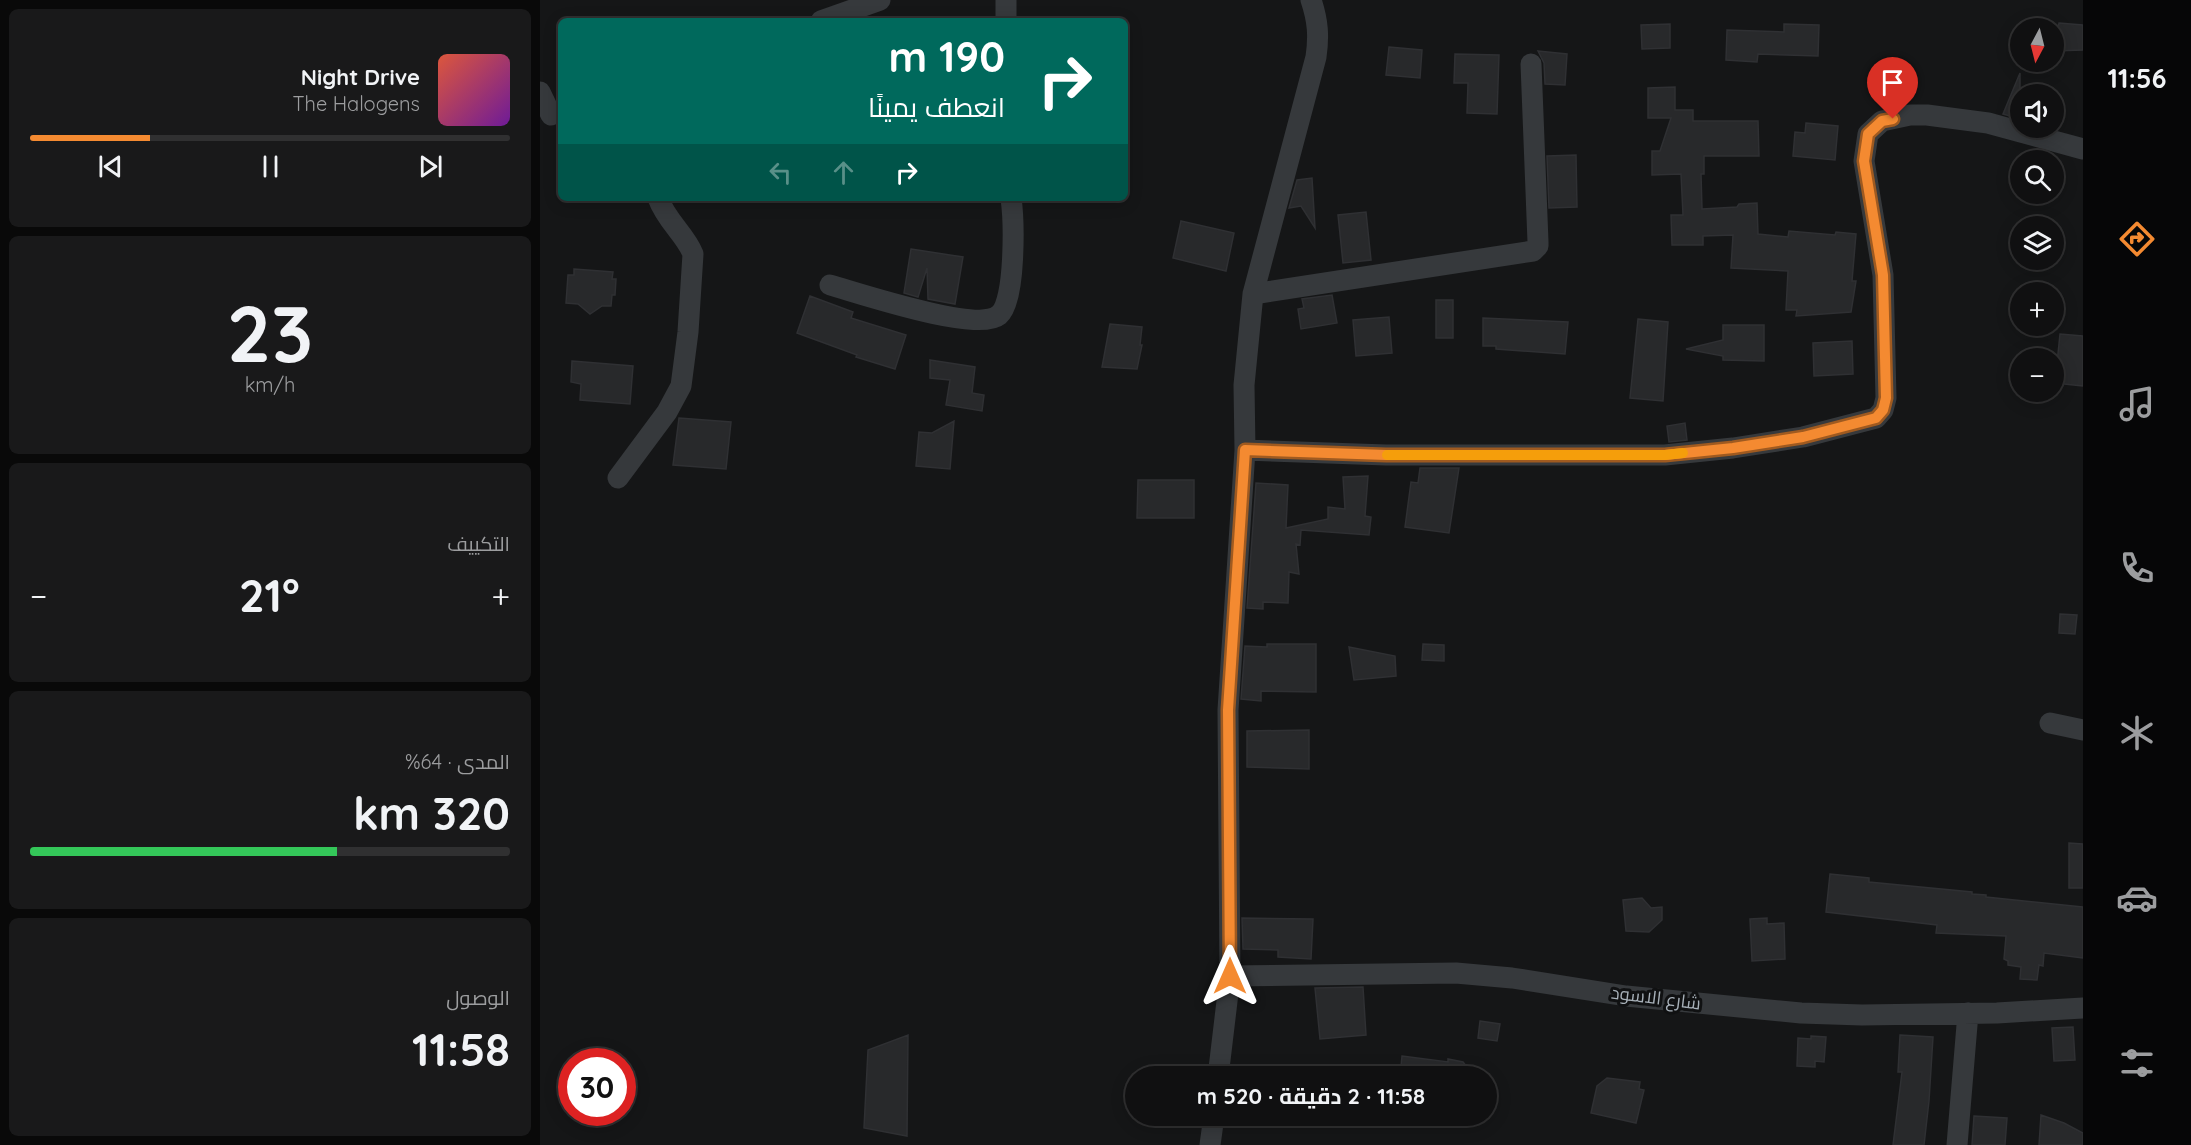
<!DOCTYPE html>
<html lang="ar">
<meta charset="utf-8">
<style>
:root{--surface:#101011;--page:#19191a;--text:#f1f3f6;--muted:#9c9d9f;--line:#303031;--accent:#f48a31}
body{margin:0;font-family:Quicksand,Cairo,sans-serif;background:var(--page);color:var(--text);direction:rtl;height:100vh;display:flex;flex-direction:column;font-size:22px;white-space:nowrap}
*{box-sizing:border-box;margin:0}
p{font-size:20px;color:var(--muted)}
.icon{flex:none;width:33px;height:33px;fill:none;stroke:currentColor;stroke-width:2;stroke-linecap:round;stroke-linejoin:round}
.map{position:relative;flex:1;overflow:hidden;direction:ltr}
.side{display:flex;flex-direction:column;gap:9px;padding:9px;background:#090909;width:540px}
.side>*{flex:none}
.top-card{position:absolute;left:18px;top:18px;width:570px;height:183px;border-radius:9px;box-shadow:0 3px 15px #0003,0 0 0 2px var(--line);direction:rtl;background:#00695c;color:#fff;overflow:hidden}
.needle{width:39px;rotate:187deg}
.buttons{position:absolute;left:1470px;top:18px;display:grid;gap:12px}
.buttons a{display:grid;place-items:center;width:54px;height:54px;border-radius:50%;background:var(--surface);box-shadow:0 3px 15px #0003,0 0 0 2px var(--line);font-size:30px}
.speed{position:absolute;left:18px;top:1048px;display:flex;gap:12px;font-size:30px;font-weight:700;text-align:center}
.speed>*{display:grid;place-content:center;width:78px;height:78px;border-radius:50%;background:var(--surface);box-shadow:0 3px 15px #0003,0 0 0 2px var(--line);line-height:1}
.speed .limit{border:9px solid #d22;background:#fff;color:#111}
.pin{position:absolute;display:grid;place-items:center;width:51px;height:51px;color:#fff;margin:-62px -26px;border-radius:50% 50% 50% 0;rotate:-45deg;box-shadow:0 0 6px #0007}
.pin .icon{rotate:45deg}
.me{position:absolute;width:66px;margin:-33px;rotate:0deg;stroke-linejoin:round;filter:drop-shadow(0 0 4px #0008)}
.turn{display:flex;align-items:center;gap:21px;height:126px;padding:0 24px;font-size:27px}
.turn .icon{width:78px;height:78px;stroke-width:2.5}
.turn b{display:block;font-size:42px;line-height:51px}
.lanes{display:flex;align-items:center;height:57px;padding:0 24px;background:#0003;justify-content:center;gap:30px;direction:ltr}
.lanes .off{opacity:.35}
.big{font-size:45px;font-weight:700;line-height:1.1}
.side .card{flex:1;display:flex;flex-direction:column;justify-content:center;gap:9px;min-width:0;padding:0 21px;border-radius:9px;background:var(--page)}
.side .dial{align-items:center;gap:0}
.dial b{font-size:78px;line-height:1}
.song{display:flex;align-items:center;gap:18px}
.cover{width:72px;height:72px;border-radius:9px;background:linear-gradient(135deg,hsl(10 70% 55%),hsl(280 70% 35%))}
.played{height:6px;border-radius:3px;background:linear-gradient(90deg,var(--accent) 25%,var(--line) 25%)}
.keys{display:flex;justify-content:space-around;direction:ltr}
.heat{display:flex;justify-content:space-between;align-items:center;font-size:33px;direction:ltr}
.charge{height:9px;border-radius:4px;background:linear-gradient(90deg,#34c759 64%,var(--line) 0)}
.trip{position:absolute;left:585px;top:1066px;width:372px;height:60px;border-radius:30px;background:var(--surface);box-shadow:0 3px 15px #0003,0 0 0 2px var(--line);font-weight:700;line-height:60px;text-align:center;direction:rtl}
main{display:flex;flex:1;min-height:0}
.tab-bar{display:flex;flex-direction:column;width:108px;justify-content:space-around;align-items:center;background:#060607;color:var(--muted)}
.tab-bar .icon{width:42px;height:42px}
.tab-bar .current{color:var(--accent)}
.tab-bar b{font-size:27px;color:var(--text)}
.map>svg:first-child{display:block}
.building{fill:#28292b;stroke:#2f3033;stroke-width:1.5}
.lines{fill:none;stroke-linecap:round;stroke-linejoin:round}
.minor{stroke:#36393c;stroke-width:21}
.route-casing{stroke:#9f5a20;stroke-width:15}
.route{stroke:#f48a31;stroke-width:10}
.slow{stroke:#f59e0b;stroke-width:10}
.labels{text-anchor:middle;stroke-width:6;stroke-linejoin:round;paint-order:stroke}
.street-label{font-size:18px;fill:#a7b0b8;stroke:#101112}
</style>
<main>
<nav class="tab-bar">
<b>11:56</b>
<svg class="icon current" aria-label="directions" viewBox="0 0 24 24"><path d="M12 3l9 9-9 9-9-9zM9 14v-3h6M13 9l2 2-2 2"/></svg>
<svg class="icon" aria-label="music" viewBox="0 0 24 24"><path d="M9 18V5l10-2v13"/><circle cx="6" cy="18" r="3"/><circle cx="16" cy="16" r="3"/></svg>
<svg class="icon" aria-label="phone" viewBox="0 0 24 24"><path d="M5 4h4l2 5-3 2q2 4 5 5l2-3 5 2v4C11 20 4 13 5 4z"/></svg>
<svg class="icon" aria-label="climate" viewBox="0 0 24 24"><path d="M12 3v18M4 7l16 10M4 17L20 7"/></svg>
<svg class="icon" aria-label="car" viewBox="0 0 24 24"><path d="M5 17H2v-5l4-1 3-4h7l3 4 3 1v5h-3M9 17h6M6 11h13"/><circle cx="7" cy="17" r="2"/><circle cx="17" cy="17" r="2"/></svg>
<svg class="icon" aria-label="filters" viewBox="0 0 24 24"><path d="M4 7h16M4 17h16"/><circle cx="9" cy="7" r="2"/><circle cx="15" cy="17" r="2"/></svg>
</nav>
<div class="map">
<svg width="1543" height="1145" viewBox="0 0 1543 1145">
<rect width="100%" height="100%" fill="#151617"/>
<path class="building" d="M 1519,23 L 1543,25 L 1543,50 L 1514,51 Z
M 1130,24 L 1130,48 L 1102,49 L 1101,25 Z
M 1244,24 L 1279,25 L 1278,56 L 1218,54 L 1217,62 L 1186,60 L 1187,30 L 1244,32 Z
M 849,47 L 882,50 L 880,78 L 846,75 Z
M 998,51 L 1027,54 L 1025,85 L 1005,84 L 1004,63 Z
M 915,54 L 959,55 L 957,114 L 927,113 L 928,83 L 914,83 Z
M 1480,73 L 1480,119 L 1463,114 Z
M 1135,87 L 1135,110 L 1153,110 L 1153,121 L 1218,121 L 1219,156 L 1164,156 L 1164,174 L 1161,174 L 1162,209 L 1197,207 L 1199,204 L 1217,203 L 1218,234 L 1248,237 L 1249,231 L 1295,235 L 1296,232 L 1316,234 L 1312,281 L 1316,281 L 1311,312 L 1256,316 L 1257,310 L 1246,310 L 1248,271 L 1191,268 L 1193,235 L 1163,236 L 1163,245 L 1132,245 L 1131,215 L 1143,215 L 1141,174 L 1112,175 L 1112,151 L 1120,151 L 1131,118 L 1108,118 L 1108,88 Z
M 1266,123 L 1298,126 L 1295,160 L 1253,156 L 1255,132 L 1265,133 Z
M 1036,155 L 1037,207 L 1009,208 L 1007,156 Z
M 772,178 L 775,228 L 761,206 L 749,208 L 757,180 Z
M 826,212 L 831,260 L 803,263 L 798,215 Z
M 641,221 L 694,233 L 686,271 L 633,258 Z
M 371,249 L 423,257 L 415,304 L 388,299 L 387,268 L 378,297 L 364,293 Z
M 34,269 L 73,272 L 72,279 L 76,279 L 75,295 L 72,295 L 71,306 L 62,306 L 50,314 L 38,304 L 26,303 L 28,275 L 34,275 Z
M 792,295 L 797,323 L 761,329 L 758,309 L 764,308 L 762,299 Z
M 270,296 L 313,312 L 311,318 L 366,335 L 355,369 L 316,357 L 317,355 L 257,333 Z
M 896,300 L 913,300 L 913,338 L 896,338 Z
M 849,317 L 852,353 L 816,356 L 813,320 Z
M 943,318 L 1028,322 L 1025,354 L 956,349 L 956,346 L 943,346 Z
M 1098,319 L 1128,322 L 1123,401 L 1090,398 Z
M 570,324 L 602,327 L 600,345 L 602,345 L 597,369 L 562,367 Z
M 1183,325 L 1224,325 L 1224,361 L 1183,360 L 1183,356 L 1146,349 L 1183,340 Z
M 1520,334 L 1543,336 L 1543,386 L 1515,383 Z
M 1312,341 L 1313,374 L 1274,376 L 1273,343 Z
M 390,360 L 435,367 L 432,393 L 444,395 L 442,411 L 406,405 L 410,380 L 390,378 Z
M 32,361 L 93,366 L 90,404 L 40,400 L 41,384 L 31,382 Z
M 139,418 L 191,422 L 186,469 L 133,465 Z
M 414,421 L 410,469 L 376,466 L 379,432 L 392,433 Z
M 1145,423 L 1147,440 L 1129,442 L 1127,426 Z
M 880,468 L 919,468 L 909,533 L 865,527 L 871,482 L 878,483 Z
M 828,476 L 825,516 L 831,517 L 829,535 L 761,530 L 760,545 L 756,544 L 759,574 L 749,572 L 748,603 L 723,602 L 723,609 L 707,608 L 716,483 L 748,485 L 746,528 L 788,519 L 788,507 L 805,509 L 803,477 Z
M 598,480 L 654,480 L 654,518 L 597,518 Z
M 1520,614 L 1537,615 L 1535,634 L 1519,633 Z
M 727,644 L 776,644 L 776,692 L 721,691 L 721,701 L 701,699 L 705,646 L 727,647 Z
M 883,644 L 904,645 L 904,661 L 882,660 Z
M 809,647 L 855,656 L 856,676 L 814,680 Z
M 769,730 L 769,769 L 707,767 L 707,731 Z
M 1529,843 L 1543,844 L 1543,888 L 1529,888 Z
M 1290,874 L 1329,878 L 1329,882 L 1432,892 L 1432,894 L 1446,895 L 1446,897 L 1543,907 L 1543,958 L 1504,953 L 1503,966 L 1499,965 L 1497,980 L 1480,979 L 1481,967 L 1468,965 L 1468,961 L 1464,959 L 1466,936 L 1396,933 L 1397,925 L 1286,912 Z
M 1102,898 L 1111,908 L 1122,907 L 1122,920 L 1109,932 L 1086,931 L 1083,900 Z
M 702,918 L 773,919 L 771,959 L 738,957 L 738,950 L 703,949 Z
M 1227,918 L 1227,924 L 1244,923 L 1245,959 L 1212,961 L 1210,919 Z
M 823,987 L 826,1035 L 780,1039 L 775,988 Z
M 940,1021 L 960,1024 L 957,1041 L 938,1038 Z
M 1533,1027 L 1535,1060 L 1514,1061 L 1512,1028 Z
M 368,1035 L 367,1136 L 324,1128 L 328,1050 Z
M 1360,1035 L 1393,1037 L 1389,1101 L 1384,1145 L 1353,1145 L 1362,1072 L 1358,1072 Z
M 1271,1036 L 1286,1037 L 1284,1062 L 1275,1061 L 1275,1067 L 1257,1066 L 1258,1038 L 1271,1039 Z
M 862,1056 L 908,1062 L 908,1059 L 923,1062 L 935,1077 L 860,1077 Z
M 1067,1078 L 1100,1082 L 1099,1089 L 1104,1090 L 1096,1123 L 1051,1113 L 1057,1086 Z
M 1501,1115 L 1524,1123 L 1543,1133 L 1543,1145 L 1499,1145 Z
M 1434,1116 L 1467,1118 L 1465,1145 L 1432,1145 Z"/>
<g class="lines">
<path class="minor" d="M 281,21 L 340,0
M 466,21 L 466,0
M 0,92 L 11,115
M 290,285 C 319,293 437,333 459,315 C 476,301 474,220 471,198
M 713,294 L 993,251 L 998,246 L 998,242 L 991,64
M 705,450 L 846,455 L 1125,455 L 1193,448 L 1263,437 L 1336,418 L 1343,410 L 1346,398 L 1343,275 L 1324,161 L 1328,134 L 1342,121 L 1370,115 L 1387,115 L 1448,123 L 1543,149
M 78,478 L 127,412 L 141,386 L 148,332 L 153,254 C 145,234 127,222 118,198
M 1510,723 L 1543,730
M 690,976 L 916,973 L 972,978 L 1086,996 L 1261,1013 L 1322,1015 L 1457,1013 L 1543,1008
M 678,1077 L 690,976 L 688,710 L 705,450 L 704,385 L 713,294 L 776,57 C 779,36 778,21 771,0
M 670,1145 L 674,1116
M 1417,1145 L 1428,1013"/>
</g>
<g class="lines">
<defs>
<path id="route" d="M 690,976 L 688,710 L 705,450 L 846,455 L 1125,455 L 1193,448 L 1263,437 L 1336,418 L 1343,410 L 1346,398 L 1343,275 L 1324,161 L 1328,134 L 1342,121 L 1353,119"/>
</defs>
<use href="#route" class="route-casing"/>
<use href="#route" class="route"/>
<path class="slow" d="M 847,455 L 1125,455 L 1143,453"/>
</g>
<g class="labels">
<g class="street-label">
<text transform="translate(1116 998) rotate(7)" y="6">شارع الاسود</text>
</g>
</g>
</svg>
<div class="buttons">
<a><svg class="needle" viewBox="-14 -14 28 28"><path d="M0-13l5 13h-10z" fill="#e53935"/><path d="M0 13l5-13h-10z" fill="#9c9d9f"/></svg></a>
<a><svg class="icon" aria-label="sound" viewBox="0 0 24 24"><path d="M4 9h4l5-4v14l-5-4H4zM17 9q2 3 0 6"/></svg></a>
<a><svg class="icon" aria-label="search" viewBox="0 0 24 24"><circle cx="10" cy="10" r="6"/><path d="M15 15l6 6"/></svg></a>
<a><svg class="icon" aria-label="layers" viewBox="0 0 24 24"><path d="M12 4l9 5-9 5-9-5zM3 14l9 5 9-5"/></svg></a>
<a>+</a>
<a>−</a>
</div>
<div class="speed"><div class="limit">30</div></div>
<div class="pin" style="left:1353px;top:119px;background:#d93025"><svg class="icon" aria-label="arrive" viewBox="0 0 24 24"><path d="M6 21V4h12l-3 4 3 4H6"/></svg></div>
<svg class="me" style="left:690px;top:976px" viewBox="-20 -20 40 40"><path d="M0-17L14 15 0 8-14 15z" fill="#f48a31" stroke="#fff" stroke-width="4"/></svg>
<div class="trip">11:58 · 2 دقيقة · 520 m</div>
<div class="top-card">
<div class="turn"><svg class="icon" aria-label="right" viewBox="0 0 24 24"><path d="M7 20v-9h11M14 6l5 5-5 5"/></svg><div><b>190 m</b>انعطف يمينًا</div></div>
<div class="lanes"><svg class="icon off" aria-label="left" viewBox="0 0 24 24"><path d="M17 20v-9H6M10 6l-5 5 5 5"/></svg><svg class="icon off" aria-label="ahead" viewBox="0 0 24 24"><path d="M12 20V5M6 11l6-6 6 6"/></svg><svg class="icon" aria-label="right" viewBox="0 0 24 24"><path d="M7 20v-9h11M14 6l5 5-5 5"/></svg></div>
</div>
</div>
<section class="side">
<div class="card">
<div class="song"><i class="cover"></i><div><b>Night Drive</b><p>The Halogens</p></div></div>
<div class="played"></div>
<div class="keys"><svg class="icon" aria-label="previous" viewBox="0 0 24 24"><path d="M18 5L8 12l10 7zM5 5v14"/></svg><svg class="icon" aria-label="pause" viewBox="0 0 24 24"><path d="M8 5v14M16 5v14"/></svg><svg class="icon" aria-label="next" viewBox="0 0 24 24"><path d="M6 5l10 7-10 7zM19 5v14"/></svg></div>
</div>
<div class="card dial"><b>23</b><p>km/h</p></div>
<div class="card"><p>التكييف</p>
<div class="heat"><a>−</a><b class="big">21°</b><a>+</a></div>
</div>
<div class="card"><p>المدى · 64%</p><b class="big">320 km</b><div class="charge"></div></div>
<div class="card"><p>الوصول</p><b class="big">11:58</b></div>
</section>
</main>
